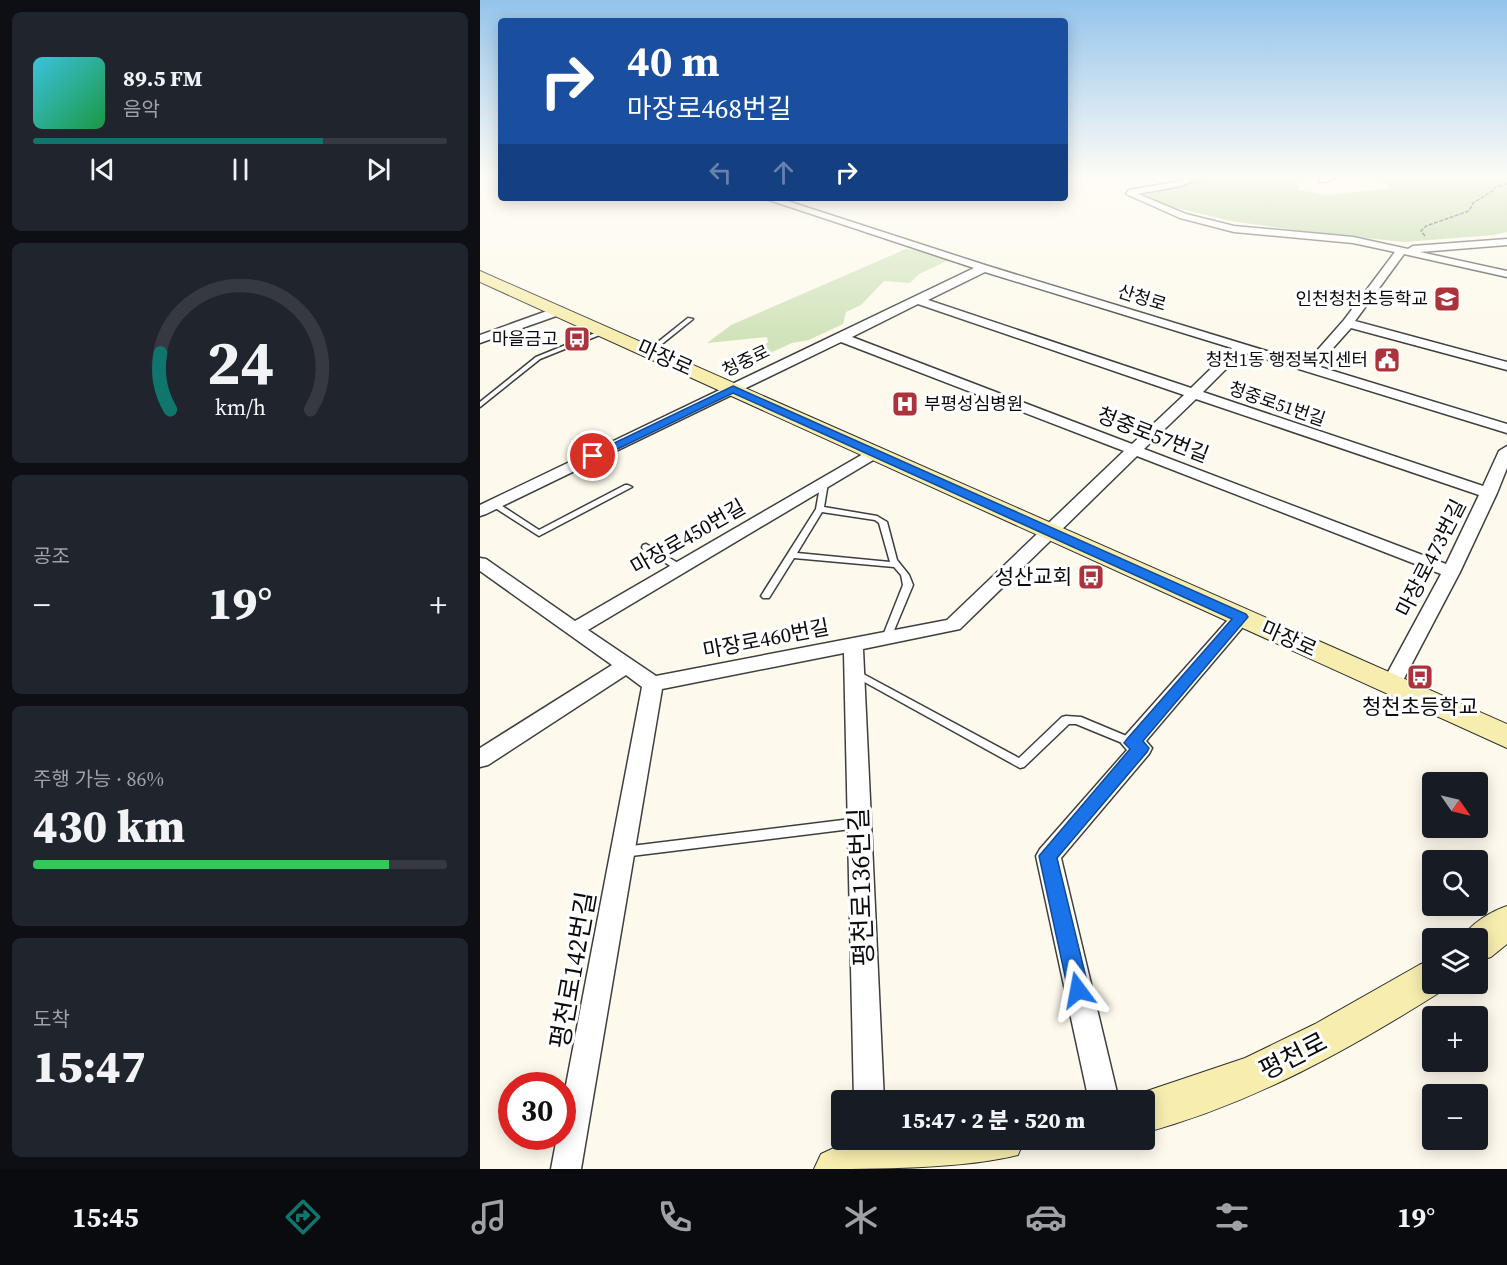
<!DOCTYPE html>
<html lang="ko">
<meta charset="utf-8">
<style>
:root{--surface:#171b24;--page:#20242c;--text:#f1f3f6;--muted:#9ea1a6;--line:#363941;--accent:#0f766e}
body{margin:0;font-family:"Source Serif 4","Noto Sans KR",serif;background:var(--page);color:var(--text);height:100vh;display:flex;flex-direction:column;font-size:22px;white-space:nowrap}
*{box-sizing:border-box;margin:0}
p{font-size:20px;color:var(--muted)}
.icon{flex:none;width:33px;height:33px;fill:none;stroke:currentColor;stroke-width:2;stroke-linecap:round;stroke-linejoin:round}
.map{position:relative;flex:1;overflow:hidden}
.side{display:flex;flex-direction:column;gap:12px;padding:12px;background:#0d0f14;width:480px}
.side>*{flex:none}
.hud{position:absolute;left:18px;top:18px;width:570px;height:183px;border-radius:6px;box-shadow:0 3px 15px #0003;background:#1a4fa0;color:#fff;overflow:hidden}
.needle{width:39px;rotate:124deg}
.buttons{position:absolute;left:942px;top:772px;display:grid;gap:12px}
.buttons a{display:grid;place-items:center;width:66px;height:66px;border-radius:6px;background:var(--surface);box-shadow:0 3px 15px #0003;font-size:30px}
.speed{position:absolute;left:18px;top:1072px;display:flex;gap:12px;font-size:30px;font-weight:700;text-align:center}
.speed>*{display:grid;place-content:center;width:78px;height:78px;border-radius:50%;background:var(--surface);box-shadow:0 3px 15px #0003;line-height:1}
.speed .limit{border:9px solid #d22;background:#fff;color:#111}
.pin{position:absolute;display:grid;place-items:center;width:51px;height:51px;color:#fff;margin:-26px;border:3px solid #fff;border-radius:50%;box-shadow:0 2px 6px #0007}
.me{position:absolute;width:66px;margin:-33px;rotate:347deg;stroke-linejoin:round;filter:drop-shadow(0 0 4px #0008)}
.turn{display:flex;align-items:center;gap:21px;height:126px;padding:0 30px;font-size:27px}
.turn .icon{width:78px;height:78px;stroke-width:2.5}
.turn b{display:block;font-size:42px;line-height:51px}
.lanes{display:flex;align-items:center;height:57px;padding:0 30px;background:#0003;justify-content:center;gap:30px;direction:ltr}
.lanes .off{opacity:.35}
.big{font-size:45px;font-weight:800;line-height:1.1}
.side .card{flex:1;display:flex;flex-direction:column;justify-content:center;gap:9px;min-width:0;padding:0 21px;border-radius:9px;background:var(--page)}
.side .dial{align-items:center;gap:0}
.dial svg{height:156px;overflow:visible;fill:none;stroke:var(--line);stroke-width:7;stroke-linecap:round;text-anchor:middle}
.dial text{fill:var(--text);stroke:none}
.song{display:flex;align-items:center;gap:18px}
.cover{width:72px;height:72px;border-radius:9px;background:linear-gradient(135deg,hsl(190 70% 55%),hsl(140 70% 35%))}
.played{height:6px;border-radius:3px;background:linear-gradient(90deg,var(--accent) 70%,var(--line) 70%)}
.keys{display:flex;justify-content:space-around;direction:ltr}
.heat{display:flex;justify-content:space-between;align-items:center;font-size:33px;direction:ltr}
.charge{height:9px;border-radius:4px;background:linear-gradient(90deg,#34c759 86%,var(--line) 0)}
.trip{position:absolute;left:351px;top:1090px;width:324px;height:60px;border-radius:6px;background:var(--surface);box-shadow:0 3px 15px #0003;font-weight:800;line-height:60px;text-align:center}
.tab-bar{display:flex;height:96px;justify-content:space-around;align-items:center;background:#090b0e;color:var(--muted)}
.tab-bar .icon{width:42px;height:42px}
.tab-bar .selected{color:var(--accent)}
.tab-bar b{font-size:27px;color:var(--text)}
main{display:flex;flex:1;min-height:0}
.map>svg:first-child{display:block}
.green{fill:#d0e3ba}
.forest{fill:#b5d29b;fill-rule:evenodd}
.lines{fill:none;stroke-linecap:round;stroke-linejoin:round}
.service-casing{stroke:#3f3f3f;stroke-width:3}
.minor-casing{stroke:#3f3f3f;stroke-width:3}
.secondary-casing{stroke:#2e2e2e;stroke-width:2}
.path{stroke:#2e2e2e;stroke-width:1.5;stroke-dasharray:4 1.5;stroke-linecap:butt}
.service{fill:#fff;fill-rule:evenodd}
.minor{fill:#fff;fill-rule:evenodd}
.secondary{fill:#f6edae;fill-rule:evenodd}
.route{fill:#1a73e8;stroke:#114b97;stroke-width:1.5}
.labels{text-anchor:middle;stroke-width:6;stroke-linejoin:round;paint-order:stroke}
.far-street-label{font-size:18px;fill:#0c0c0c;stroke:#fff}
.far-poi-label{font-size:18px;fill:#0c0c0c;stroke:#fff;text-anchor:end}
.street-label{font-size:21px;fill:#0c0c0c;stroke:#fff}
.poi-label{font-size:21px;fill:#0c0c0c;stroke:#fff;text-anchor:end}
.near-street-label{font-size:26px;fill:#0c0c0c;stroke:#fff}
</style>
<main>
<section class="side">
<div class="card">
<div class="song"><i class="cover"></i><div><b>89.5 FM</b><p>음악</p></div></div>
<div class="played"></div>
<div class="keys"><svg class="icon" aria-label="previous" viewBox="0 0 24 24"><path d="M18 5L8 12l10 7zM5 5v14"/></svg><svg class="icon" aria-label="pause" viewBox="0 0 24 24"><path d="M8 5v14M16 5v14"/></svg><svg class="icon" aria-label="next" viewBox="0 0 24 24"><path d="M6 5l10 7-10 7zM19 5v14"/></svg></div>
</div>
<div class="card dial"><svg viewBox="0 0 100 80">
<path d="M14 69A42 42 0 1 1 86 69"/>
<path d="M14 69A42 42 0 0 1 9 40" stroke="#0f766e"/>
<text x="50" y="56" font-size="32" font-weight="700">24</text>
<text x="50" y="72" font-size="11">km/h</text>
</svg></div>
<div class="card"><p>공조</p>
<div class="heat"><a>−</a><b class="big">19°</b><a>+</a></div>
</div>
<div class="card"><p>주행 가능 · 86%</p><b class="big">430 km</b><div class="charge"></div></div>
<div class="card"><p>도착</p><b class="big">15:47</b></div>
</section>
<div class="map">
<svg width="1027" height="1169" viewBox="0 0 1027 1169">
<rect width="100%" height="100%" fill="#fdf9ec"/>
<path class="green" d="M 426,249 L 459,253 L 473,258 L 439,274 L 430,283 L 404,281 L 381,305 L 366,312 L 363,324 L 329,340 L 312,343 L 292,352 L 288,357 L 265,363 L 288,342 L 287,337 L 227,343 L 251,325 Z"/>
<path class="forest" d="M 727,175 L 962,175 L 1027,180 L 1027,232 L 1014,235 L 924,242 L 829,232 L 751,221 L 681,204 L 666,196 L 676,190 ZM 876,175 L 905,183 L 911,188 L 848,195 L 819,190 L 815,182 Z"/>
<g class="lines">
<defs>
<path id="service" d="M 208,318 L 213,319 L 172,352 L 168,352 L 168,350 Z
M 125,329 L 128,331 L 127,332 L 60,359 L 0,407 L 0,402 L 56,357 Z
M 341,481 L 347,481 L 348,483 L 344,507 L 397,516 L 407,522 L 417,560 L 429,575 L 433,585 L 410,640 L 407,641 L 402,638 L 423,585 L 421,575 L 414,567 L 314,558 L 289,598 L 283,598 L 281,596 L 336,509 ZM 342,512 L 395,520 L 399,523 L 410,562 L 317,553 Z
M 145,485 L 148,485 L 152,487 L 59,536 L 9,504 L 13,502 L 16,502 L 59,530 Z
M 166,544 L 203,566 L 204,568 L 203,570 L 197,570 L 163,549 L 162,547 L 163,545 Z
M 374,669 L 539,758 L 582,717 L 586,716 L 601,717 L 656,740 L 657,743 L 656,746 L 652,747 L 596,724 L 589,724 L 544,767 L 540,768 L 370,674 L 369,672 L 370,670 Z
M 379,818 L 383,820 L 385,823 L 383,826 L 379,828 L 143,857 L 139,856 L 137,852 L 139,848 L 143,847 Z"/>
<path id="minor" d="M 714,175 L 728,175 L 700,186 L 658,194 L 706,214 L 754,226 L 873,237 L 928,249 L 933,246 L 1027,239 L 1027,245 L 940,252 L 1027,271 L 1027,277 L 924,254 L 875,321 L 1027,362 L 1027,370 L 871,328 L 837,366 L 1027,424 L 1027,433 L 763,352 L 723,392 L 1003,486 L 1019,451 L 1027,446 L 1027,468 L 1017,493 L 980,572 L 918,690 L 911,692 L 904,690 L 901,685 L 961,574 L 657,456 L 480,629 L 383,649 L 404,1101 L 374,1101 L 364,653 L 182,689 L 101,1169 L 71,1169 L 77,1137 L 82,1137 L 82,1106 L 162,687 L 146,675 L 8,765 L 0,767 L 0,748 L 132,665 L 0,571 L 0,558 L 6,559 L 95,621 L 390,450 L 400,450 L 403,453 L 400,456 L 108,630 L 176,676 L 467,620 L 644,451 L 361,342 L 6,514 L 0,516 L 0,505 L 494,268 L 283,198 L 298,198 L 508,266 L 826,363 L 864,320 L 915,252 L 873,243 L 754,232 L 700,218 L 646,194 L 649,190 L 695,182 ZM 505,272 L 752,348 L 711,388 L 448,300 ZM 438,304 L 704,395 L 652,444 L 372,337 ZM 716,399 L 999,495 L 966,564 L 664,449 Z
M 846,175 L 859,175 L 846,182 L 840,182 L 840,178 Z
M 78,307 L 82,308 L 82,314 L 0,343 L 0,335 Z
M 761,611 L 768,613 L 770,617 L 768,621 L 666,741 L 672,748 L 669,754 L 581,858 L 639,1101 L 609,1101 L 556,856 L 560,849 L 647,750 L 641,743 L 644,737 L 754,613 Z"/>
<path id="secondary" d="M 0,271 L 1027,724 L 1027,748 L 0,282 Z
M 1027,906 L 1027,944 L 1011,957 L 998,961 L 998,939 L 982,939 C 989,924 1012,911 1027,906 Z
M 952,959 L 952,984 L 968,984 L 965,989 C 870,1049 774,1103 664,1133 L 664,1101 L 648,1101 L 649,1097 L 765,1058 L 835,1024 L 939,965 Z
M 398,1140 L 544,1140 L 538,1155 C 483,1169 395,1169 334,1169 L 341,1154 L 356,1147 Z"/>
</defs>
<use href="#service" class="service-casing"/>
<use href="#minor" class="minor-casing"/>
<use href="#secondary" class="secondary-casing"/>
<path class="path" d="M 997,175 L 1027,178
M 945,236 L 941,231 L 946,226 L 989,211 L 993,203 L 1014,190 L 1015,187 L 1027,184"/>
<use href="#service" class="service"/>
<use href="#minor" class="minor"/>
<use href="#secondary" class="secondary"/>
</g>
<linearGradient id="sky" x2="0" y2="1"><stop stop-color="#94c4eb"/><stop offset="0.52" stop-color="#fefcf6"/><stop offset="1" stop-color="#fefcf6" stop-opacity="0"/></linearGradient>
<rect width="1027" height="339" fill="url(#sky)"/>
<path class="route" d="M 253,386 L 766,614 L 768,617 L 663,741 L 669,748 L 667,752 L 577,858 L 609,990 L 606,996 L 598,999 L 591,996 L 588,990 L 559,856 L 650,749 L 644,743 L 647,739 L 752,619 L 253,393 L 117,459 L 109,459 L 107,456 Z"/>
<defs>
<symbol id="school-square" viewBox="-11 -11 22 22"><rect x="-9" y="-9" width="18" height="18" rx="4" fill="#ac333c" stroke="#fff"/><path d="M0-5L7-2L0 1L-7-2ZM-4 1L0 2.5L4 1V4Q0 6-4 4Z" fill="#fff"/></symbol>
<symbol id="bus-square" viewBox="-11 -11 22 22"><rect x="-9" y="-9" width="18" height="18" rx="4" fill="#ac333c" stroke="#fff"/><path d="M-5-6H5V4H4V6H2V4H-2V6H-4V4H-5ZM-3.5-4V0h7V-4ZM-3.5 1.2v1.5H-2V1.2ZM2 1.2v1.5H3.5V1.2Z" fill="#fff"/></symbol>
<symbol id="civic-square" viewBox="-11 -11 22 22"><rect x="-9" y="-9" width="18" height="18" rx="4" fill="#ac333c" stroke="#fff"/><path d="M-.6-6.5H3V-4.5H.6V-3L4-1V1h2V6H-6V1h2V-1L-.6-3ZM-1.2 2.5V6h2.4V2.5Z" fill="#fff"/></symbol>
<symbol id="hospital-square" viewBox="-11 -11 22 22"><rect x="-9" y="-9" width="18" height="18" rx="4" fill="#ac333c" stroke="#fff"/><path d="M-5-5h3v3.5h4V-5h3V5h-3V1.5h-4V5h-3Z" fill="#fff"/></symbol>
</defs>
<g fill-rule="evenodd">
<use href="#school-square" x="952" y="284" width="30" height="30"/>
<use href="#bus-square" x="82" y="324" width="30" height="30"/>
<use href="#civic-square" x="892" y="345" width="30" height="30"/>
<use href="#hospital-square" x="410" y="389" width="30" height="30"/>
<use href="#bus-square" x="596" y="562" width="30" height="30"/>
<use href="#bus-square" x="925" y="662" width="30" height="30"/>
</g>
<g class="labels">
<g class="far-street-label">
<text transform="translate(662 298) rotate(17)" y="6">산청로</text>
<text transform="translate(266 361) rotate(-26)" y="6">청중로</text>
<text transform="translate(797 404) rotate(19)" y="6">청중로51번길</text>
</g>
<g class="far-poi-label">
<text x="948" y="305">인천청천초등학교</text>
<text x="78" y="345">마을금고</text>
<text x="888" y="366">청천1동 행정복지센터</text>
<text x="444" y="410" text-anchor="start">부평성심병원</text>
</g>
<g class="street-label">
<text transform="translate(185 358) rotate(24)" y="7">마장로</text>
<text transform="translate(673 435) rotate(21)" y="7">청중로57번길</text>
<text transform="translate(208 537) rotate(-30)" y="7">마장로450번길</text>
<text transform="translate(951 558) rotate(-63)" y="7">마장로473번길</text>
<text transform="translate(286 639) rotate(-11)" y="7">마장로460번길</text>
<text transform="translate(809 639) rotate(24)" y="7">마장로</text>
</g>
<g class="poi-label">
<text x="592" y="584">성산교회</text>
<text x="940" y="714" text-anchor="middle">청천초등학교</text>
</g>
<g class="near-street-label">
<text transform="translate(381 887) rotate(-92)" y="9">평천로136번길</text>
<text transform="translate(93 970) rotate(-80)" y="9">평천로142번길</text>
<text transform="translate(813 1056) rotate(-27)" y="9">평천로</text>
</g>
</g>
</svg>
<div class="buttons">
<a><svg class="needle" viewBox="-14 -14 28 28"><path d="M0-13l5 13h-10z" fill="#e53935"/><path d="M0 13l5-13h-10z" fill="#9ea1a6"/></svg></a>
<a><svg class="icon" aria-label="search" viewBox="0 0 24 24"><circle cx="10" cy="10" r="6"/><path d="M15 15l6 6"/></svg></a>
<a><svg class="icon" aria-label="layers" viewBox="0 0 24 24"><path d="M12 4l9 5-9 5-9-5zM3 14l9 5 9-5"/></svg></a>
<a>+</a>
<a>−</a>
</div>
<div class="speed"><div class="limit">30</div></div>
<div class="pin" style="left:113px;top:456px;background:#d93025"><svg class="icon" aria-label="arrive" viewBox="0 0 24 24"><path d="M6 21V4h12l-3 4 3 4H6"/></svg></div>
<svg class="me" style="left:598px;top:990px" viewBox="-20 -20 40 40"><path d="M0-17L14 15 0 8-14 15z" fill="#1a73e8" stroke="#fff" stroke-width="4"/></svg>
<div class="trip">15:47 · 2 분 · 520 m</div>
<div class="hud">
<div class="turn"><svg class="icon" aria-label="right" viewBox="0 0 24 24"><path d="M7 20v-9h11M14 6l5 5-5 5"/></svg><div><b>40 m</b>마장로468번길</div></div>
<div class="lanes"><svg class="icon off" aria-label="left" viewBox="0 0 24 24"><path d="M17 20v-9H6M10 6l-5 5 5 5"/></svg><svg class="icon off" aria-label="ahead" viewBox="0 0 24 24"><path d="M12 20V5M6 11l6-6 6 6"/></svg><svg class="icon" aria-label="right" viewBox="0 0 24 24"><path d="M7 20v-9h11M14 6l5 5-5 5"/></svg></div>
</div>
</div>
</main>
<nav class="tab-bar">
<b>15:45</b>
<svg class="icon selected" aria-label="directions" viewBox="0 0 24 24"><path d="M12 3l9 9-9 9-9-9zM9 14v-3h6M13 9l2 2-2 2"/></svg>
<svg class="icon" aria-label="music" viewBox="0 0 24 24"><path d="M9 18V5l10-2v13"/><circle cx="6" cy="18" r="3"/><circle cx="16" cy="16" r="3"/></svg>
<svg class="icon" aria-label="phone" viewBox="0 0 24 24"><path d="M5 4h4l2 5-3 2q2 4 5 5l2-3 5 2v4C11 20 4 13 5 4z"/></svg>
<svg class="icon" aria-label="climate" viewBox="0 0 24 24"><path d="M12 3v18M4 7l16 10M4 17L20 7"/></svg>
<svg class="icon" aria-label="car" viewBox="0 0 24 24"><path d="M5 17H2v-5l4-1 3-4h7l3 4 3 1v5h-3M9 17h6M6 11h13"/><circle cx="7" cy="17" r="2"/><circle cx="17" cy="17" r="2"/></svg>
<svg class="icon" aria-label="filters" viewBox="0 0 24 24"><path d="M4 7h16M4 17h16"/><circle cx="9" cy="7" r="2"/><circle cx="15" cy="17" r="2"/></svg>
<b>19°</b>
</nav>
